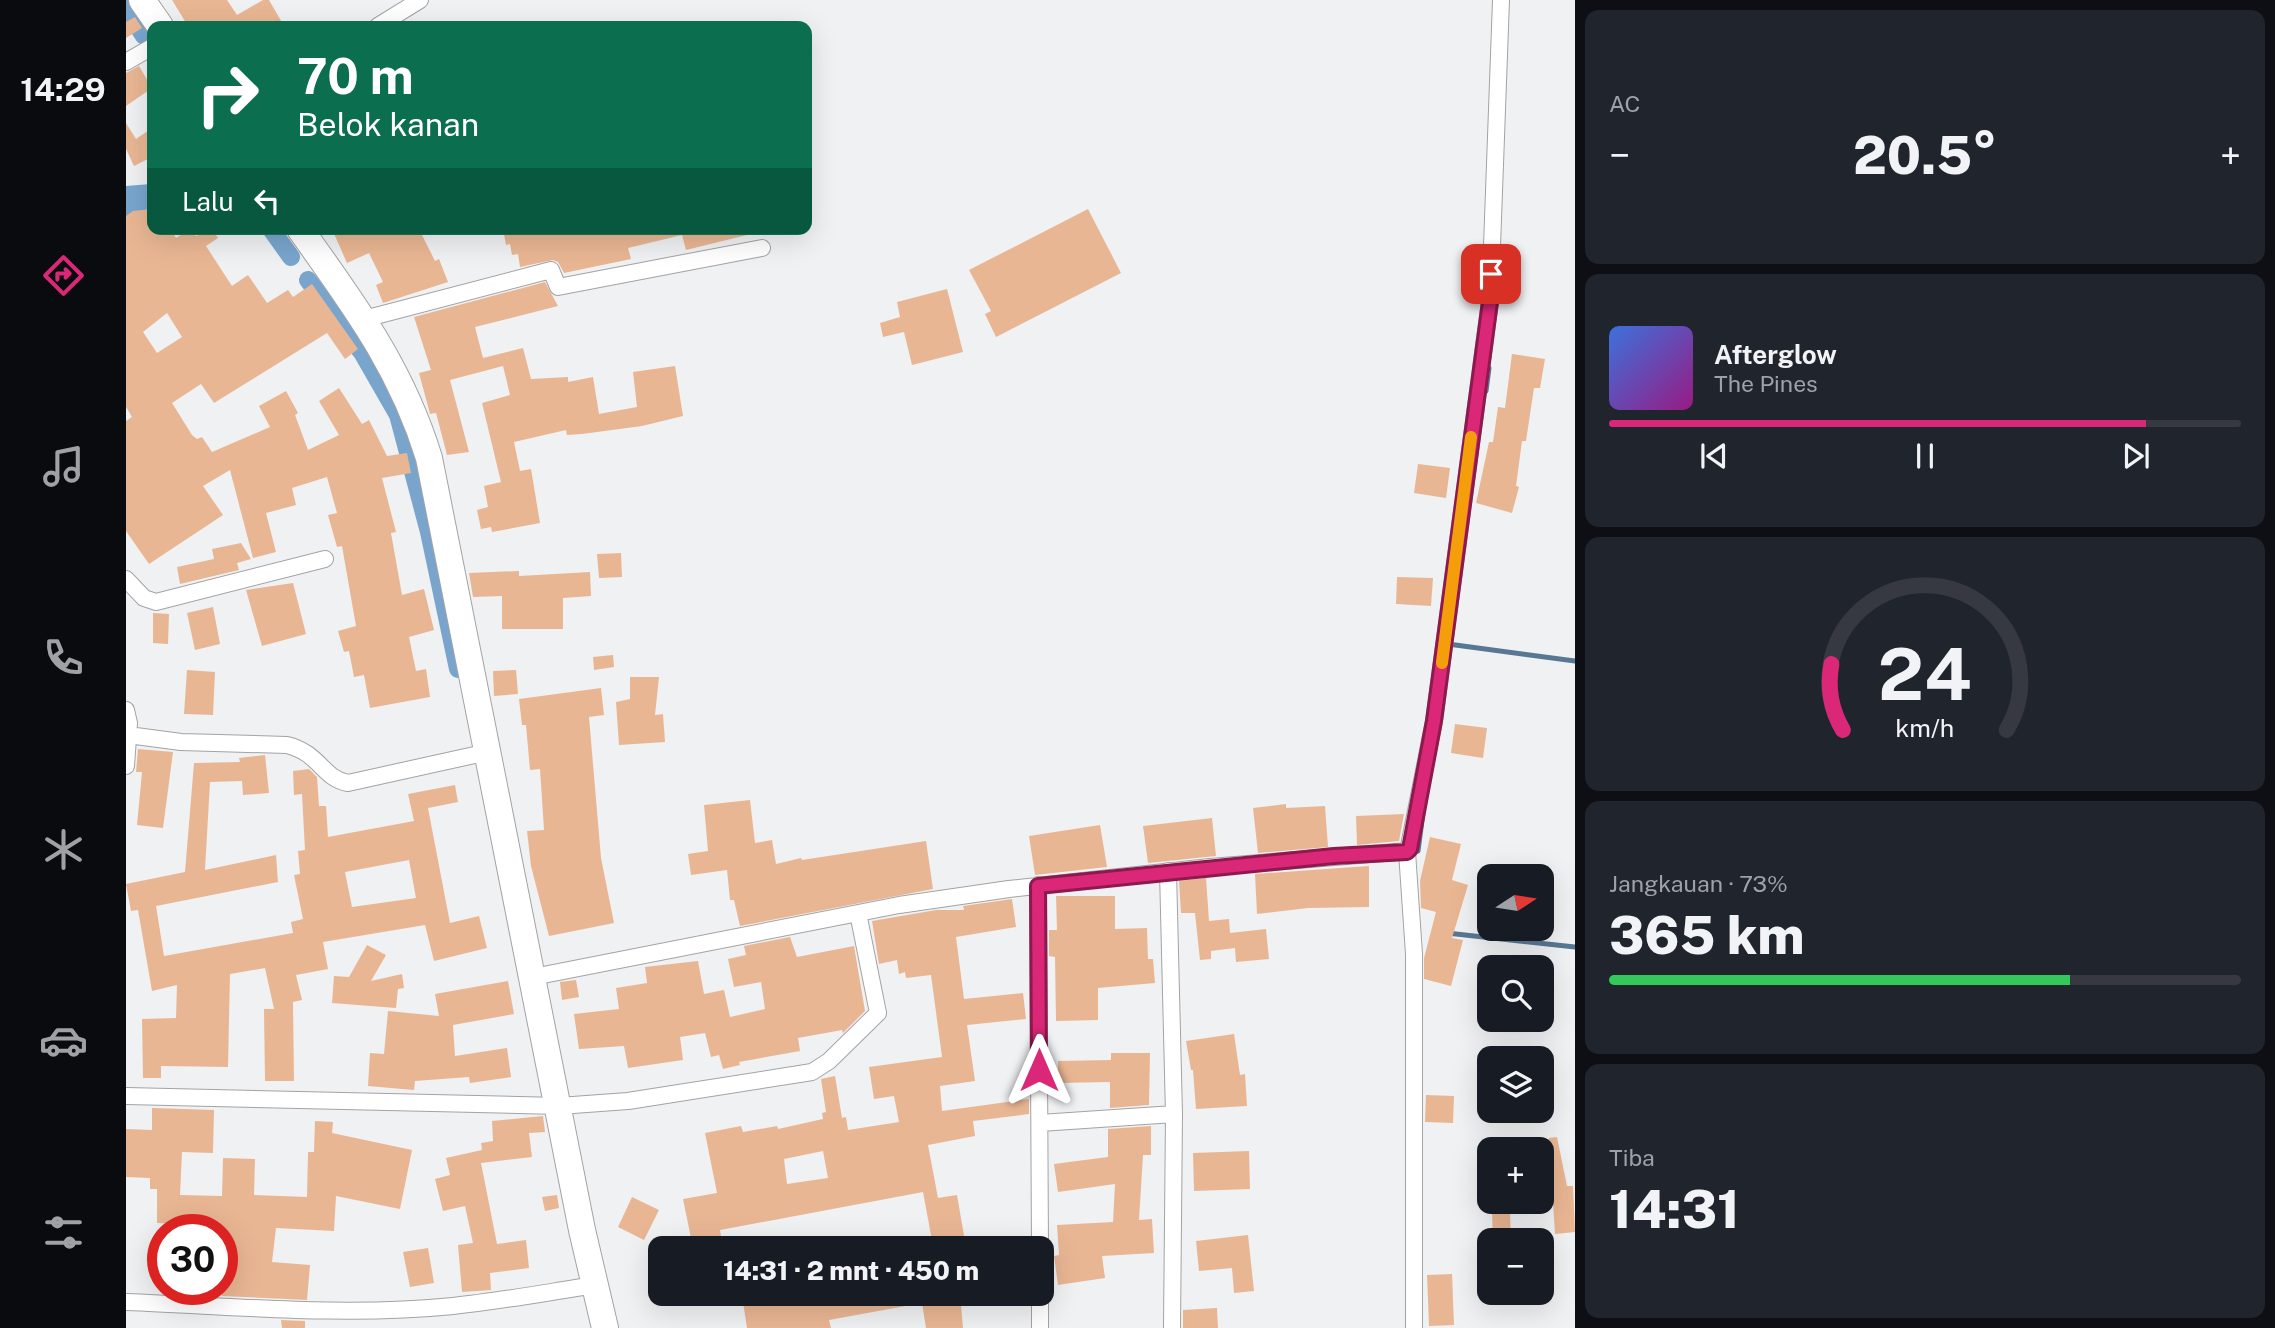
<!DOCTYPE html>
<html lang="id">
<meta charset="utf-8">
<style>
:root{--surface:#171b24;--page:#20242c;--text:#f1f3f6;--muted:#9ea1a6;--line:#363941;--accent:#db2777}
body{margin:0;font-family:"Public Sans",sans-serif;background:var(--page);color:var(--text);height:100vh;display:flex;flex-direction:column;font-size:26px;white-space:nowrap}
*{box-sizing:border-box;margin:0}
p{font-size:23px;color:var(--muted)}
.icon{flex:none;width:38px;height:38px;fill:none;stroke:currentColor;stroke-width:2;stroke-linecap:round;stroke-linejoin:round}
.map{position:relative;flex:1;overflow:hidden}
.drawer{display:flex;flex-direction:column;gap:10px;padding:10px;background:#0d0f14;width:700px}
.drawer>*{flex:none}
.banner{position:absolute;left:21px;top:21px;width:665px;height:214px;border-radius:14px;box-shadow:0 7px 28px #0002;background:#0b6e4f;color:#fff;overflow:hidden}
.needle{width:46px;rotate:78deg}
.fabs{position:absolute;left:1351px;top:864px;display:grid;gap:14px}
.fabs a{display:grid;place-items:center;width:77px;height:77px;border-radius:14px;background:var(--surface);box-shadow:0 7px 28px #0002;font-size:35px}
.speed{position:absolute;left:21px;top:1214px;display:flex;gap:14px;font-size:35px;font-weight:700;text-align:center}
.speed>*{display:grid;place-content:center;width:91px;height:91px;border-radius:50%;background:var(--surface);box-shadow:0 7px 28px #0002;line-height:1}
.speed .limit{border:10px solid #d22;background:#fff;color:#111}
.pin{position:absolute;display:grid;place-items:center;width:60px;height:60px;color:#fff;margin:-30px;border-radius:14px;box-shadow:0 4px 10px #0006}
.me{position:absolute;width:77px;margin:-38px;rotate:0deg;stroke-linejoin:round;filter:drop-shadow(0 0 5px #0008)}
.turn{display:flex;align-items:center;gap:24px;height:147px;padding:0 35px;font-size:32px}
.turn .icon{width:91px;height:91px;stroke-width:2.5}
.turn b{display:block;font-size:49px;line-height:60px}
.then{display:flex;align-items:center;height:66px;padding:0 35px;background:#0003;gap:14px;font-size:26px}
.big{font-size:52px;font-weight:800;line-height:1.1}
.drawer .tile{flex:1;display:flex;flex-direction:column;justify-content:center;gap:10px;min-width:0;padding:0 24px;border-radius:14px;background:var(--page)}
.drawer .dial{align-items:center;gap:0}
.dial svg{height:182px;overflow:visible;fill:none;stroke:var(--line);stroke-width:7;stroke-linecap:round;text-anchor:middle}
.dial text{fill:var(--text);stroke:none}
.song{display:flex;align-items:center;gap:21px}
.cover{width:84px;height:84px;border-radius:10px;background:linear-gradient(135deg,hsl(220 70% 55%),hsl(310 70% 35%))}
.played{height:7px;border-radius:4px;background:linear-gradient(90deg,var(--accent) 85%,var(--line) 85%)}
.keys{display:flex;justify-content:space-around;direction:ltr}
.heat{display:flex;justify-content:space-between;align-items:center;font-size:38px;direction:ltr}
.charge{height:10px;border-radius:5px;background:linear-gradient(90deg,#34c759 73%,var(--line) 0)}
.trip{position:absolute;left:522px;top:1236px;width:406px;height:70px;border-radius:14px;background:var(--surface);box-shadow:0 7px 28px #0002;font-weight:800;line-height:70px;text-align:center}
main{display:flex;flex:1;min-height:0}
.dock{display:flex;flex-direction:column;width:126px;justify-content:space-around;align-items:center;background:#090b0e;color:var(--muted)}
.dock .icon{width:49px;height:49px}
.dock .on{color:var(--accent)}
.dock b{font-size:32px;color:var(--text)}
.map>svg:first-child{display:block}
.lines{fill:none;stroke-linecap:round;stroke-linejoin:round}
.stream{stroke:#587793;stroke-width:5}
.canal{stroke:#79a5cd;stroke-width:18}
.river{stroke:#79a5cd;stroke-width:30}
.building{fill:#e9b693;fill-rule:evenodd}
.minor-casing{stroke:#a3a3a5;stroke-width:18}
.primary-casing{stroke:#a3a3a5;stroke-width:28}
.minor{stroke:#fff;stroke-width:16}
.primary{stroke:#fff;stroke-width:26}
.route-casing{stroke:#8e194d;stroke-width:18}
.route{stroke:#db2777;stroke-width:12}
.slow{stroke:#f59e0b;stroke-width:12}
</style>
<main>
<nav class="dock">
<b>14:29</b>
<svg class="icon on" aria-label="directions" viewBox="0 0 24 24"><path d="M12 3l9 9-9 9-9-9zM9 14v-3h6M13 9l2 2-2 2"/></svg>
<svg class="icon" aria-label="music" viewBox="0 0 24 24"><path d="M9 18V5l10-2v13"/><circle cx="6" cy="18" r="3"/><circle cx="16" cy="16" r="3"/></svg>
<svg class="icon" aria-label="phone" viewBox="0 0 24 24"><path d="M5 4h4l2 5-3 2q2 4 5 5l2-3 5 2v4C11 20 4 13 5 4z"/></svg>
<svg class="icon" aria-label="climate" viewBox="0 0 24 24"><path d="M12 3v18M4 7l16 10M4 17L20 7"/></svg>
<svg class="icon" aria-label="car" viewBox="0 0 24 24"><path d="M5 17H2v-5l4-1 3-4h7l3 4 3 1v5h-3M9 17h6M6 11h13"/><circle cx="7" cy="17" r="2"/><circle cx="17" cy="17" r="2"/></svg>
<svg class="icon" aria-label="filters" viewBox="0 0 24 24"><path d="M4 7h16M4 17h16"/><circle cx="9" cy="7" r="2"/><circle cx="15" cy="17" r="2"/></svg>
</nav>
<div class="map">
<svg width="1449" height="1328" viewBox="0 0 1449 1328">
<rect width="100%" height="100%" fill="#f0f1f3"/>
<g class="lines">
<path class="stream" d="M 1360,391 L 1363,368
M 1322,644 L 1449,661
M 1292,851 L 1297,813
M 1321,933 L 1449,947"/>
<path class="canal" d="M 0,8 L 18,36
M 145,229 L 165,257
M 182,280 L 237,354 L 272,415 L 303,532 L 332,669"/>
<path class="river" d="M 0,201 L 26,199"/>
</g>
<path class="building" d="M 46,0 L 101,0 L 111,15 L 137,0 L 143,0 L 158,26 L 62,26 Z
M 9,17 L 16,28 L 0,38 L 0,22 Z
M 13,66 L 26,88 L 0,106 L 0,73 Z
M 0,123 L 10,139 L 26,128 L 26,157 L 8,166 L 0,149 Z
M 26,209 L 26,229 L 45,229 L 50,238 L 64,229 L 70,236 L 86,229 L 92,238 L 80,246 L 106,286 L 122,275 L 141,303 L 162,290 L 167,297 L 186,284 L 232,349 L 219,359 L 201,333 L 88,403 L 75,384 L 46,403 L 66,435 L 71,439 L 76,437 L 86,452 L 144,427 L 133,406 L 160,391 L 172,413 L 169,415 L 182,450 L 213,435 L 193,401 L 213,388 L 236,424 L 243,420 L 261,456 L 281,453 L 285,473 L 256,478 L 270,532 L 265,533 L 276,595 L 298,589 L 308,630 L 283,637 L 290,671 L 300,669 L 304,697 L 244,708 L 238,675 L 228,677 L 223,651 L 218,652 L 212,631 L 230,626 L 216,546 L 211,547 L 202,515 L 211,513 L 201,477 L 166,488 L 170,505 L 140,513 L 150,552 L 127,558 L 104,470 L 77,486 L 97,515 L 23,564 L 0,531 L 0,421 L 6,417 L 0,407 L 0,216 L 7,211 ZM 41,313 L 56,337 L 31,353 L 17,332 Z
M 962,209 L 995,273 L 870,337 L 859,314 L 865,311 L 843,270 Z
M 206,229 L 282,229 L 285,235 L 294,231 L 309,261 L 313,259 L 322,282 L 257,303 L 250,285 L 257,282 L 243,253 L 221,263 Z
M 377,229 L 624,229 L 625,234 L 560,250 L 556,235 L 502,248 L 505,259 L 438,273 L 432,262 L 427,260 L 394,267 L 392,254 L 386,255 L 384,244 L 380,245 Z
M 419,282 L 432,306 L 349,327 L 357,358 L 397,348 L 405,379 L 442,377 L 442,382 L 467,377 L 473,414 L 511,407 L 507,372 L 549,366 L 557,416 L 516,426 L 456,434 L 441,435 L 440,430 L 388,442 L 394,471 L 405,469 L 414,523 L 366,532 L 365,527 L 355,529 L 351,510 L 362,507 L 358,486 L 375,482 L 356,403 L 384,395 L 377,366 L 324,380 L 343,452 L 321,455 L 310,413 L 304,414 L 293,373 L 305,370 L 288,317 Z
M 821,289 L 837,352 L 786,365 L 778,332 L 757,337 L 754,323 L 774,317 L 771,302 Z
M 1386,354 L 1419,359 L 1414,388 L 1408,388 L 1400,441 L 1396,441 L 1390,486 L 1393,487 L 1386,513 L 1350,503 L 1363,442 L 1367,442 L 1372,407 L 1379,408 Z
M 1292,464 L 1324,468 L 1320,498 L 1288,493 Z
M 115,543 L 125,559 L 111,563 L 113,570 L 54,584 L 51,567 L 88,559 L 86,549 Z
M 495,553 L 496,577 L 473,578 L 471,554 Z
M 393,571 L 393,576 L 464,572 L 465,596 L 437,598 L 437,629 L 376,629 L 376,596 L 347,597 L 343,573 Z
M 1271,577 L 1307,578 L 1305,606 L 1270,604 Z
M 167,583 L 180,634 L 136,646 L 120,590 Z
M 87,607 L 94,644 L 69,650 L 61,613 Z
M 27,613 L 43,614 L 42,644 L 27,643 Z
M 487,655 L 488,667 L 468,670 L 467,657 Z
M 61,670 L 89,672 L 87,715 L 58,714 Z
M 390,670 L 392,694 L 368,696 L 367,671 Z
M 504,677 L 533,677 L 529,715 L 537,714 L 539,742 L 493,745 L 490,702 L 504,699 Z
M 475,688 L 478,715 L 463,717 L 475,858 L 488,923 L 423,936 L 405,866 L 401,831 L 418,830 L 414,769 L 404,770 L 400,725 L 396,725 L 393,699 Z
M 1329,724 L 1361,728 L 1357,758 L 1325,753 Z
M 12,749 L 47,752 L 37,828 L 11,825 L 16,772 L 10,772 Z
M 139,755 L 143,793 L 117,795 L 116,781 L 84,782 L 79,870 L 150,855 L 152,882 L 30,906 L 38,956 L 167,933 L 165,922 L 177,919 L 168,875 L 174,874 L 172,851 L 179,850 L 176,794 L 168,795 L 167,771 L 183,769 L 191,777 L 193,806 L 200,806 L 202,837 L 288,821 L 282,794 L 329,785 L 332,802 L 302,808 L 324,923 L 353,916 L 361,948 L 308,961 L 299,925 L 197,942 L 202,969 L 170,975 L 176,1000 L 167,1002 L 168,1081 L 139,1081 L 138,1009 L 148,1009 L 139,968 L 104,974 L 102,1067 L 35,1066 L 35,1078 L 17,1078 L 16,1019 L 50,1018 L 51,985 L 26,991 L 12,910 L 5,911 L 0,884 L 59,872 L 68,763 L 114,762 L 113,758 ZM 283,860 L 290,898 L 226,907 L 219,872 Z
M 624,800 L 629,843 L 646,840 L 650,864 L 675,858 L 676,860 L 800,841 L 807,889 L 614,926 L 608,900 L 604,900 L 601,870 L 565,875 L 562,854 L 582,851 L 578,805 Z
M 1160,804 L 1160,808 L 1199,806 L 1202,847 L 1132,853 L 1127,808 Z
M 1278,814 L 1273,841 L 1231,845 L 1230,816 Z
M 1086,818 L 1090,856 L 1022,863 L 1017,826 Z
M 974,825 L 981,867 L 909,875 L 903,836 Z
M 1304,837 L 1335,844 L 1326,880 L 1342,885 L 1326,938 L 1337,940 L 1325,986 L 1298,979 L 1298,958 L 1310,912 L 1295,908 L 1294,881 Z
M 1243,866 L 1243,907 L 1182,908 L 1131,914 L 1129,874 Z
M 1080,878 L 1083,921 L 1103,919 L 1104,933 L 1140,929 L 1143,959 L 1110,962 L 1109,948 L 1085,951 L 1085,959 L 1074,960 L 1069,913 L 1055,913 L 1053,881 Z
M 930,896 L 989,896 L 989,929 L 1021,928 L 1022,959 L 1027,959 L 1029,983 L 972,988 L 972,1020 L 930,1021 L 929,957 L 923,956 L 923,930 L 931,930 Z
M 886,899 L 890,927 L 830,937 L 838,999 L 897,993 L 900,1019 L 841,1025 L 849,1081 L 814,1086 L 816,1111 L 903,1099 L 903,1114 L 847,1121 L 849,1136 L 802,1145 L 812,1198 L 831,1195 L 839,1241 L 807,1246 L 797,1192 L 594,1230 L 597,1248 L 567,1248 L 557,1199 L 591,1193 L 579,1133 L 615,1126 L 617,1132 L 651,1126 L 652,1129 L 697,1119 L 696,1113 L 700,1112 L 695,1079 L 709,1076 L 716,1118 L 720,1117 L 722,1130 L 773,1122 L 768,1096 L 748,1099 L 743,1067 L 816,1057 L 805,975 L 780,978 L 779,972 L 773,974 L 771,960 L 753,964 L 746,921 L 810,910 L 838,910 L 837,906 ZM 697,1151 L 702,1178 L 661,1184 L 658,1159 Z
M 664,937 L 671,957 L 728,946 L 739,1011 L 717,1033 L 716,1030 L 672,1038 L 674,1051 L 613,1062 L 614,1065 L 597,1069 L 593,1055 L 585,1057 L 579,1033 L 554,1037 L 557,1060 L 502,1068 L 498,1046 L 453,1049 L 448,1014 L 493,1009 L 490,988 L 521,983 L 519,967 L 572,961 L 578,994 L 598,990 L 604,1017 L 639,1009 L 635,982 L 608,987 L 602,959 L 620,955 L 618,946 Z
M 241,945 L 260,955 L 245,981 L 276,974 L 278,988 L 272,989 L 270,1008 L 206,1003 L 208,976 L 223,977 Z
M 450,980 L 453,997 L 436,1000 L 434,982 Z
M 382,981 L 388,1014 L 327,1025 L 329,1056 L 381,1048 L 385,1077 L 344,1083 L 343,1077 L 289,1081 L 288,1090 L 242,1086 L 244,1053 L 258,1054 L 262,1011 L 313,1016 L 309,994 Z
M 1108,1034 L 1114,1075 L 1119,1074 L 1121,1106 L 1070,1109 L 1067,1070 L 1065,1070 L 1060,1041 Z
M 985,1053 L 1024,1053 L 1023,1105 L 984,1108 L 984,1082 L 932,1083 L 932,1061 L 985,1060 Z
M 1300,1095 L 1328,1096 L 1327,1123 L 1299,1122 Z
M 26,1108 L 88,1110 L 87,1153 L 56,1152 L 54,1195 L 96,1196 L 97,1158 L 129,1159 L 128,1195 L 181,1197 L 182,1152 L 188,1152 L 189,1121 L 207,1122 L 206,1133 L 286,1150 L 274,1209 L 210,1196 L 208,1231 L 150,1228 L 146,1262 L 184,1265 L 181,1300 L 96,1296 L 96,1226 L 31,1223 L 31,1189 L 24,1189 L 24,1178 L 0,1177 L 0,1129 L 26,1130 Z
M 417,1116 L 419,1132 L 403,1133 L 406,1157 L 355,1163 L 371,1244 L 400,1240 L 403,1268 L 364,1273 L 365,1290 L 336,1292 L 332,1245 L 347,1243 L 339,1206 L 317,1211 L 309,1179 L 324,1175 L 320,1158 L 356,1150 L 355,1143 L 367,1141 L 366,1121 Z
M 1025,1126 L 1025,1155 L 1017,1155 L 1013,1220 L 1026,1219 L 1028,1253 L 976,1256 L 979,1278 L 932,1285 L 928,1256 L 933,1255 L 931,1225 L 987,1222 L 989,1184 L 932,1192 L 928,1164 L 982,1157 L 982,1129 Z
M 1431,1137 L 1441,1186 L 1447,1186 L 1449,1232 L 1429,1234 L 1425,1170 L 1422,1170 L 1417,1146 L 1423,1144 L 1423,1138 Z
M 1123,1151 L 1124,1189 L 1068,1191 L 1067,1153 Z
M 431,1195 L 433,1208 L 419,1211 L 416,1197 Z
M 506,1197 L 533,1210 L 518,1240 L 492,1227 Z
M 1366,1211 L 1384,1211 L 1385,1241 L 1367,1241 Z
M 1122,1235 L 1128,1291 L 1108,1293 L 1106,1268 L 1073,1271 L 1070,1241 Z
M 302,1248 L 308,1283 L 284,1287 L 277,1252 Z
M 1326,1274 L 1328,1325 L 1303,1326 L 1301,1275 Z
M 670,1293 L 834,1293 L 837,1328 L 800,1328 L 796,1303 L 703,1320 L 705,1328 L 621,1328 L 617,1302 Z
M 1091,1308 L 1092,1328 L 1057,1328 L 1057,1310 Z
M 155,1320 L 179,1321 L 179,1328 L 156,1328 Z"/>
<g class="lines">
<defs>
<path id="minor" d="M 252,26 L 294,0
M 0,62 L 26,47
M 238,319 L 425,270 L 432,287 L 636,248
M 0,579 L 18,598 L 30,602 L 199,559
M 0,710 L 3,723 L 0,766
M 2,735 L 55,742 L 161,745 C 194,753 197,779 222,783 L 362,752
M 1281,852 L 1288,954 L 1288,1328
M 1042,871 L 1048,1114 L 1046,1328
M 912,885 L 914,1248
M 407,977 L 773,905 L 883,889 L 1084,867 L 1282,851 L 1308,721 L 1364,301 L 1375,0
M 0,1096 L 433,1106 L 502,1101 L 686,1072 L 703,1061 L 752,1013 L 732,913
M 914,1123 L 1048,1114
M 914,1293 L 914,1328
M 0,1302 C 108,1306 218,1317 327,1306 C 375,1301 423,1292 470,1285"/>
<path id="primary" d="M 16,0 L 34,26
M 174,229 C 228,305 275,367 303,458 L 456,1230 L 479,1328"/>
</defs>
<use href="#minor" class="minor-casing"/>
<use href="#primary" class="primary-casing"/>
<use href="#minor" class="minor"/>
<use href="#primary" class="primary"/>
</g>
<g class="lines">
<defs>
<path id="route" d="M 913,1070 L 912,886 L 1208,856 L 1281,852 L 1284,849 L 1308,721 L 1364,302 L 1365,274"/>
</defs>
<use href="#route" class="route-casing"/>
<use href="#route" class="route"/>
<path class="slow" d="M 1316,663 L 1345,437"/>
</g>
</svg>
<div class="fabs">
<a><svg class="needle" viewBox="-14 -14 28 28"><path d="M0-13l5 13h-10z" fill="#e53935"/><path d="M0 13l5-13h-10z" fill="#9ea1a6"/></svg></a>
<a><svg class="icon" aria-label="search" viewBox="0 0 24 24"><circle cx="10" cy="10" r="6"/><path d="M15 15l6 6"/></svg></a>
<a><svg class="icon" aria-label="layers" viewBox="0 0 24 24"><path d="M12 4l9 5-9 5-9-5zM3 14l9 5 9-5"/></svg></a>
<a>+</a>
<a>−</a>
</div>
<div class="speed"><div class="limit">30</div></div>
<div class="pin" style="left:1365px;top:274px;background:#d93025"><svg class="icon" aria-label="arrive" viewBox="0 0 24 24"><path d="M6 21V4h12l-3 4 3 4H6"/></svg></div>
<svg class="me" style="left:913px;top:1070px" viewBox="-20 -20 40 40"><path d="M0-17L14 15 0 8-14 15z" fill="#db2777" stroke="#fff" stroke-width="4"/></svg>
<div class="trip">14:31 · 2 mnt · 450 m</div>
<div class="banner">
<div class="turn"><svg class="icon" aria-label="right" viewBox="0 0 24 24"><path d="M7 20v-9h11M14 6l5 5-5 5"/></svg><div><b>70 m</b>Belok kanan</div></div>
<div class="then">Lalu<svg class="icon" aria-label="left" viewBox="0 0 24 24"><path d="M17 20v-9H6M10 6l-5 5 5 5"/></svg></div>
</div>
</div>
<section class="drawer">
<div class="tile"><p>AC</p>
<div class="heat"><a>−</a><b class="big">20.5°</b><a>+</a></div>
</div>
<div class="tile">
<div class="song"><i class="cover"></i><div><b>Afterglow</b><p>The Pines</p></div></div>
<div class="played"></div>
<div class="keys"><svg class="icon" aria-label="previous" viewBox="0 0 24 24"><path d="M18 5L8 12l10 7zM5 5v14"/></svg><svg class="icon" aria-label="pause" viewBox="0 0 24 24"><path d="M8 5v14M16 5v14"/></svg><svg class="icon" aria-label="next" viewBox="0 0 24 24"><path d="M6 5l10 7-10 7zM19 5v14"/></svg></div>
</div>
<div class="tile dial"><svg viewBox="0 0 100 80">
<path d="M14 69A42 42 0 1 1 86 69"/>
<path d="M14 69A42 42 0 0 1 9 40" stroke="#db2777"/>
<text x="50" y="56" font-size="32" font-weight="700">24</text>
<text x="50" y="72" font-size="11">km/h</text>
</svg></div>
<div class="tile"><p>Jangkauan · 73%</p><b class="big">365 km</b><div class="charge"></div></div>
<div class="tile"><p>Tiba</p><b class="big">14:31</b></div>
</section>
</main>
